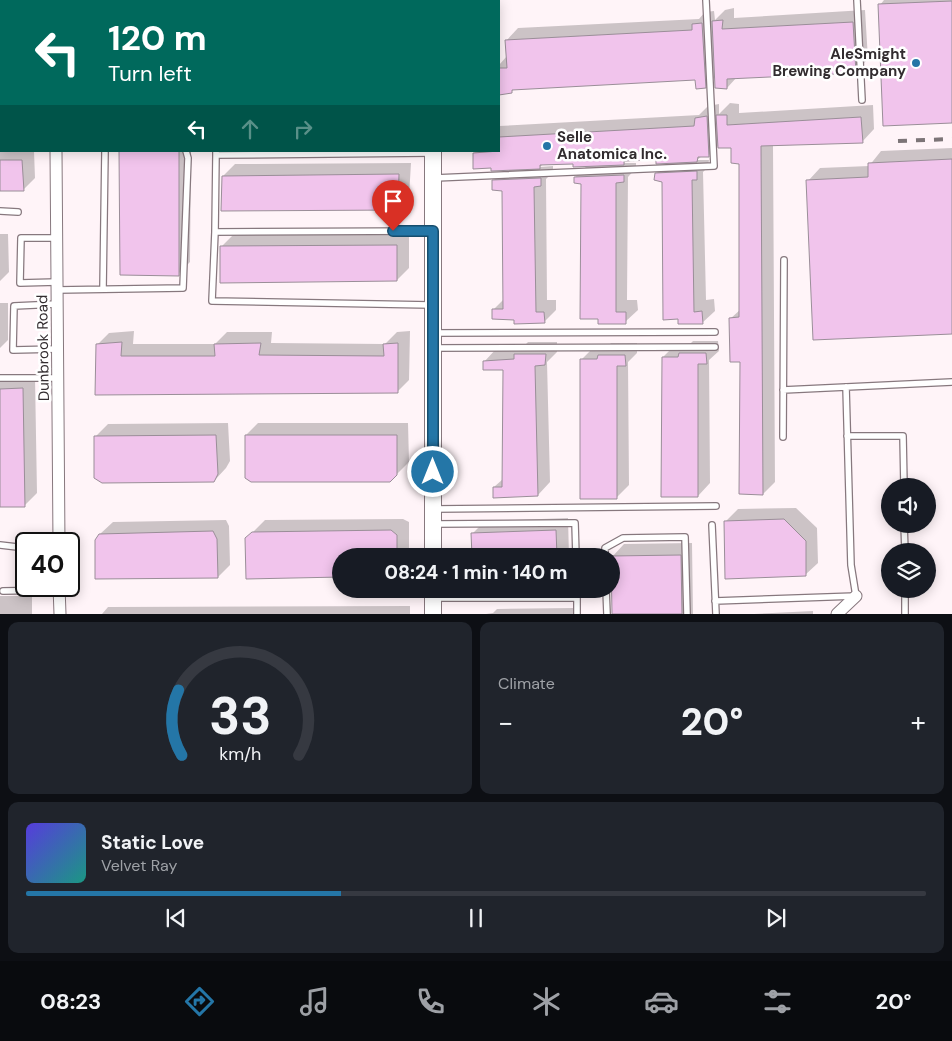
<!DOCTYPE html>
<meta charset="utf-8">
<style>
:root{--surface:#171b24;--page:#20242c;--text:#f1f3f6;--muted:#9ea1a6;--line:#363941;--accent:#2476a7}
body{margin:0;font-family:"DM Sans",sans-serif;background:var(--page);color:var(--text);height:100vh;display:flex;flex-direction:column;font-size:19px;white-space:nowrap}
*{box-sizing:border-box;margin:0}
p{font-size:16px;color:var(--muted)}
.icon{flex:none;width:28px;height:28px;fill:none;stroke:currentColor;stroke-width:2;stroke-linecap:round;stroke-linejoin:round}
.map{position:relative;height:614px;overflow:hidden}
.side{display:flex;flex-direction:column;gap:8px;padding:8px;background:#0d0f14;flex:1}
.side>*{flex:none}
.banner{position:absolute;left:0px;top:0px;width:500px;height:152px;box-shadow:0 2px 12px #0003;background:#00695c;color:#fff;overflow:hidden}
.fabs{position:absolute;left:881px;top:478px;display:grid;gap:10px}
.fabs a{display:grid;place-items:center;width:55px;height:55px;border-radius:50%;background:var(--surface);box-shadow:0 2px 12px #0003;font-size:25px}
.speed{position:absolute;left:15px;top:532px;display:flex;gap:10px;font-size:25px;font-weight:700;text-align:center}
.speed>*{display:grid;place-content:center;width:65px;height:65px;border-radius:50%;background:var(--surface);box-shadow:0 2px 12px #0003;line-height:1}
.speed .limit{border:2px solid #111;border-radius:8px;background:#fff;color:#111}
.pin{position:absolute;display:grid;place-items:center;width:42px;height:42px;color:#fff;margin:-51px -21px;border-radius:50% 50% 50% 0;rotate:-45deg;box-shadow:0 0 5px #0007}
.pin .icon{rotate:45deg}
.me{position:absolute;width:55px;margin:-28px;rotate:0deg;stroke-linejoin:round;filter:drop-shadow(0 0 4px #0008)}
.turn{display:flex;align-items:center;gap:18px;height:105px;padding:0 25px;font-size:22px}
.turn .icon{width:65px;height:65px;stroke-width:2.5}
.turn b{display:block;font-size:35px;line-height:42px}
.lanes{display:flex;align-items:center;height:48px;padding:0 25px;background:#0003;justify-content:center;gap:25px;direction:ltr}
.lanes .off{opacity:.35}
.big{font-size:38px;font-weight:800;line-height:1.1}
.side .widget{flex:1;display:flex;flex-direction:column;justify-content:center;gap:8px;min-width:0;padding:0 18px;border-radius:10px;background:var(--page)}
.side .dial{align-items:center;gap:0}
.dial svg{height:130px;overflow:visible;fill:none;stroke:var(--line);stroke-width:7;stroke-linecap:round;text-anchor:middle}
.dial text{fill:var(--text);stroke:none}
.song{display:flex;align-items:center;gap:15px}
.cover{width:60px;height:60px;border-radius:8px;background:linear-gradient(135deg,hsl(250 70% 55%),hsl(170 70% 35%))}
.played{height:5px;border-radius:2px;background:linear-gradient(90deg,var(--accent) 35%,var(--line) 35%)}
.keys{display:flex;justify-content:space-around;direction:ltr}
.heat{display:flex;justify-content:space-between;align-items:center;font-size:28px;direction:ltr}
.side .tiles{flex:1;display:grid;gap:8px;grid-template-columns:1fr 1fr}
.widget:last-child{grid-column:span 2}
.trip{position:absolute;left:332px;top:548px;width:288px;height:50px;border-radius:25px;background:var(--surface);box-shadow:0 2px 12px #0003;font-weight:800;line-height:50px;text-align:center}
.menu{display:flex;height:80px;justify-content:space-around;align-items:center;background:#090b0e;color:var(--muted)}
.menu .icon{width:35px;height:35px}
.menu .on{color:var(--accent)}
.menu b{font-size:22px;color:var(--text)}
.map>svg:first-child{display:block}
.shadow{fill:#0003}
.building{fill:#f1c4ec;stroke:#9a8e98}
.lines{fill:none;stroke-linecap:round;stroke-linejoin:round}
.lane-casing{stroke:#87787e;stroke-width:8}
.street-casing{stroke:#87787e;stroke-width:13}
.secondary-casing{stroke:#87787e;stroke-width:18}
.lane{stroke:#fff;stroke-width:5.5}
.street{stroke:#fff;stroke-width:11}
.secondary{stroke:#fff;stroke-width:16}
.rail{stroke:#7c7477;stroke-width:4;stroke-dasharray:9 9;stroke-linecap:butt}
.route-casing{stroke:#174d6d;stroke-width:12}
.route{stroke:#2476a7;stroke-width:9}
.poi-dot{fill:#2476a7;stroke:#fff;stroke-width:2}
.labels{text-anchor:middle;stroke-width:5;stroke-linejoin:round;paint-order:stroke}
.poi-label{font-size:15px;font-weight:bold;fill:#322c2f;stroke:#fff;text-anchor:end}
.street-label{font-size:15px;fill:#322c2f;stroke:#fff}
</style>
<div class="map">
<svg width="952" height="614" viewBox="0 0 952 614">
<rect width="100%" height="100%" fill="#fff4f8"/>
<path class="shadow" d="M 0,0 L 10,0 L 1,1 L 0,90 Z
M 41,0 L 92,0 L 41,1 Z
M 131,0 L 188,0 L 188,1 L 131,1 Z
M 222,0 L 441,0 L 441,1 L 222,1 Z
M 884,0 L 952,0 L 952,121 L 880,5 Z
M 734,8 L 734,18 L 865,10 L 868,59 L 855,72 L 737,77 L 727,88 L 716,76 L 705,87 L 696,79 L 515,88 L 511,92 L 499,94 L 499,65 L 507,56 L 506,41 L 518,28 L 699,19 L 705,12 L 714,11 L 715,20 L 725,10 Z
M 730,103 L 739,104 L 739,113 L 873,105 L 874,129 L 862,142 L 773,145 L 775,482 L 763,494 L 741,361 L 730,319 L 741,309 L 740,163 L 733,146 L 719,145 L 708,156 L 702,156 L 697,160 L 709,160 L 708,167 L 703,172 L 706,300 L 714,299 L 715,311 L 702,323 L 680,323 L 663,180 L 656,174 L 668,162 L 657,158 L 628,160 L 624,163 L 636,163 L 636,168 L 628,177 L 627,300 L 637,300 L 638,310 L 625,322 L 599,323 L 582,182 L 575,177 L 587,166 L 574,162 L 543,164 L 540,167 L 553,166 L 553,172 L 546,179 L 547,300 L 556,300 L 556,310 L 544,322 L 516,319 L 493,310 L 504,299 L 503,190 L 493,181 L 505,169 L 493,167 L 474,153 L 476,151 L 499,151 L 499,126 L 699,115 L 708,106 L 719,104 L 719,114 Z
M 952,148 L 952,332 L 808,181 L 820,168 L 869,166 L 881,151 Z
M 0,149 L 1,151 L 34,151 L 35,178 L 23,190 L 0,190 Z
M 120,151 L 191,151 L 190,262 L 178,274 Z
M 411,163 L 409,197 L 397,209 L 223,176 L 235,164 Z
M 0,234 L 8,234 L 9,272 L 0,281 Z
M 234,234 L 409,234 L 409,268 L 397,280 L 221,247 Z
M 0,303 L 8,303 L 8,340 L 0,348 Z
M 134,331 L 133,344 L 215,344 L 227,332 L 272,332 L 271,343 L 385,344 L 397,332 L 410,331 L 409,380 L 397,392 L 96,394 L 97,345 L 109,333 Z
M 693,341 L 718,341 L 719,351 L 709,360 L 710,483 L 698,496 L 663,357 L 675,345 L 689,345 Z
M 528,342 L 557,342 L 557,352 L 547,362 L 550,482 L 538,495 L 494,487 L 503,479 L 504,368 L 484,362 L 496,349 L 522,348 Z
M 611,343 L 637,343 L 637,353 L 628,362 L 629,485 L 617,497 L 582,359 L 594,347 L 607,347 Z
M 0,377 L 35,377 L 37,493 L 25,505 L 0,505 Z
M 228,423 L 230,461 L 226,468 L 214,481 L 96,436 L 108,424 Z
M 258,423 L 408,423 L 409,462 L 390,481 L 246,435 Z
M 796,508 L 817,528 L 818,563 L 805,575 L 726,521 L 738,509 Z
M 568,518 L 569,556 L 473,556 L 473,533 L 485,521 Z
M 403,519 L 409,522 L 409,556 L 341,556 L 341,576 L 247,578 L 247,538 L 265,520 Z
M 226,520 L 229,526 L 230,565 L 218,577 L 100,534 L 113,522 Z
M 692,543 L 693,614 L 613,614 L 612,557 L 624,544 Z
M 0,596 L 32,596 L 32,614 L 0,614 Z
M 410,606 L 410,614 L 102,614 L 108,607 Z
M 574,608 L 574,614 L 486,614 L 493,613 L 497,609 Z
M 813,611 L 813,614 L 754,614 Z"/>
<path class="building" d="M 952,1 L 952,123 L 883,126 L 878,4 Z
M 723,20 L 722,29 L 853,22 L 856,73 L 727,79 L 727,89 L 715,88 L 712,21 Z
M 702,23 L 706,88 L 696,89 L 695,80 L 512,90 L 512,93 L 499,95 L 499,68 L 507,68 L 505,40 L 692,30 L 692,24 Z
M 716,115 L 727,115 L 727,125 L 861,117 L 863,143 L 761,146 L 763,495 L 739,494 L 740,362 L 730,362 L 729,318 L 739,317 L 739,164 L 731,163 L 731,148 L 718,148 Z
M 707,116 L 709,157 L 698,157 L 697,162 L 656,164 L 656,160 L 624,161 L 624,165 L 573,167 L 573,164 L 540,165 L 540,169 L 491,171 L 491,168 L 473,169 L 473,153 L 499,151 L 499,137 L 694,126 L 695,118 Z
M 119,151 L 179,151 L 179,276 L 120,275 Z
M 952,159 L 952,334 L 813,340 L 806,180 L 868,177 L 868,163 Z
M 0,160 L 22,160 L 24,191 L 0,191 Z
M 697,171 L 697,180 L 692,180 L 694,312 L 702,311 L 703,324 L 678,324 L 678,319 L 663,320 L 662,182 L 654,180 L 655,173 Z
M 399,174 L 398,210 L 221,211 L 222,176 Z
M 624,175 L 624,182 L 616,183 L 616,312 L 626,312 L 626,324 L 598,324 L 598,319 L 580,319 L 581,184 L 574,183 L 574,177 Z
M 541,178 L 541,186 L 534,187 L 536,312 L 544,312 L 545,323 L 514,324 L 514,320 L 492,319 L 492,309 L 503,309 L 502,191 L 492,190 L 492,180 Z
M 397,245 L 397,281 L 220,283 L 220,246 Z
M 122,342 L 121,356 L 215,356 L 214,344 L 261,343 L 259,355 L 384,356 L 383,344 L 398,343 L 398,393 L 95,395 L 96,344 Z
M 679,353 L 706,353 L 707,364 L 698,364 L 698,497 L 661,497 L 662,357 L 678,357 Z
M 514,354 L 546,354 L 545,365 L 535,366 L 538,496 L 493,498 L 493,487 L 502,487 L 503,370 L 483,370 L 483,361 L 514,359 Z
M 598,355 L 625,355 L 626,366 L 617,366 L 617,499 L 580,499 L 580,359 L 597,359 Z
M 23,388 L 25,507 L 0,507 L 0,389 Z
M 216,435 L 218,474 L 214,482 L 102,483 L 94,478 L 94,436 Z
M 245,435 L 397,435 L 397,475 L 390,482 L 251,482 L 245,478 Z
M 784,519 L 806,541 L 806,576 L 725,579 L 724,521 Z
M 391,530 L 397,535 L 397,556 L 341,556 L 341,577 L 246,579 L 245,538 L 252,532 Z
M 556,530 L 557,556 L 472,556 L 471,533 Z
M 213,531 L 217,539 L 218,578 L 95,579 L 95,540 L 99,534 Z
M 681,555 L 682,614 L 612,614 L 611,556 Z"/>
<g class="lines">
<defs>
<path id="lane" d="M 9,0 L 9,1
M 27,0 L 27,1
M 180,0 L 180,1
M 857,0 L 862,100
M 108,1 L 108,0
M 217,1 L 217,0
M 216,151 L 216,155 L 431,153
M 435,178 L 714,166 L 706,0
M 0,211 L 18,212
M 431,231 L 215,232 L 212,301 L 431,305
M 215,232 L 216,155
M 57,238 L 21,238 L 20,283 L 57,282
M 103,289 L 105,151
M 57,290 L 183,288 L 188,158 L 186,151
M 57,304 L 14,306 L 13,350 L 58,349
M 434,333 L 715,332
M 435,348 L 715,347
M 0,378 L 58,378
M 783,390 L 952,382
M 847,436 L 903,436 L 904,486
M 783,437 L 784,260
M 435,509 L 716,506
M 435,524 L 575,523 L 576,556
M 904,524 L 905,551
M 712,525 L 716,614
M 0,545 L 26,548
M 605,556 L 605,548 L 623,538 L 685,537 L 687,614
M 577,589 L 577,598
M 606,589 L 607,614
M 905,589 L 905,614
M 3,591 L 59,590
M 434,598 L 577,598 L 577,614
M 715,601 L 856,596 L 851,565 L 846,387"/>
<path id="street" d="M 0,124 L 1,124
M 56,151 L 59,544
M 59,586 L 60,614
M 837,614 L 856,596"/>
<path id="secondary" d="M 473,1 L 473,0
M 433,151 L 433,556
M 433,589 L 433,614"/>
</defs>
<use href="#lane" class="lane-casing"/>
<use href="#street" class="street-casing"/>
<use href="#secondary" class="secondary-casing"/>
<use href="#lane" class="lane"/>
<use href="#street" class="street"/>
<use href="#secondary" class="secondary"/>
<path class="rail" d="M 898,141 L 952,139"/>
</g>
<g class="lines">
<defs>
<path id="route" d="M 393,231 L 433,231 L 433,472"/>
</defs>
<use href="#route" class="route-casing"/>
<use href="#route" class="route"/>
</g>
<g class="poi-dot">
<circle cx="916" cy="63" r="5"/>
<circle cx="547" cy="146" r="5"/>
</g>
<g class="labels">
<g class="poi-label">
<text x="906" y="59">AleSmight<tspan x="906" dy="17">Brewing Company</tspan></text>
<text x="557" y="142" text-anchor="start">Selle<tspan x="557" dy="17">Anatomica Inc.</tspan></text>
</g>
<g class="street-label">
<text transform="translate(43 348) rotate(-91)" y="5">Dunbrook Road</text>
</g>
</g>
</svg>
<div class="fabs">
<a><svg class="icon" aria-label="sound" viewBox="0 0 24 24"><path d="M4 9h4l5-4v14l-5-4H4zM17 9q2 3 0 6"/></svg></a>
<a><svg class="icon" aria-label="layers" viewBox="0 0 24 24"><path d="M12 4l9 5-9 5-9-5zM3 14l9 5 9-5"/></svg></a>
</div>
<div class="speed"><div class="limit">40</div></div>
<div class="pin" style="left:393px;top:231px;background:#d93025"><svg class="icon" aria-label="arrive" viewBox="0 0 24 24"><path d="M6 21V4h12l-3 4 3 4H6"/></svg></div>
<svg class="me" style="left:433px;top:472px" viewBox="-20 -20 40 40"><circle r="17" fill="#2476a7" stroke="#fff" stroke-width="3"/><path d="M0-11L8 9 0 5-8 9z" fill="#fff"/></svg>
<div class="trip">08:24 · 1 min · 140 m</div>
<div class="banner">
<div class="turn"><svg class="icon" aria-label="left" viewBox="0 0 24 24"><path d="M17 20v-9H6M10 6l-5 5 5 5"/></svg><div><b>120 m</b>Turn left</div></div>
<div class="lanes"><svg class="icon" aria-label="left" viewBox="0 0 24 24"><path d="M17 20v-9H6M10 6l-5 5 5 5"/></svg><svg class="icon off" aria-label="ahead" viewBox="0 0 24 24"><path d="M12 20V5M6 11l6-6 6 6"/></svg><svg class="icon off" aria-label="right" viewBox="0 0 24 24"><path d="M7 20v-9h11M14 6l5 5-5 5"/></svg></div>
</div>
</div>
<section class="side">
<div class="tiles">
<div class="widget dial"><svg viewBox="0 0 100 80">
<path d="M14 69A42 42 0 1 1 86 69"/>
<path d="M14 69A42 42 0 0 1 12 29" stroke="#2476a7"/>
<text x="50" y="56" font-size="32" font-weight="700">33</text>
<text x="50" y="72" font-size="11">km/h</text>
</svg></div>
<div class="widget"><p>Climate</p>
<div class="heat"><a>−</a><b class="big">20°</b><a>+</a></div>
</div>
<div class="widget">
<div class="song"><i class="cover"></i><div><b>Static Love</b><p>Velvet Ray</p></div></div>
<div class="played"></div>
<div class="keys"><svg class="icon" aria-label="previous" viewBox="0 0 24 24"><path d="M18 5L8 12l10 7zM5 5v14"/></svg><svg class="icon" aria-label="pause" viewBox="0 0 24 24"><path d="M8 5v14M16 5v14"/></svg><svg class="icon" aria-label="next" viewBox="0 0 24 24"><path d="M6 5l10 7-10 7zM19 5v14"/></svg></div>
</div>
</div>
</section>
<nav class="menu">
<b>08:23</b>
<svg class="icon on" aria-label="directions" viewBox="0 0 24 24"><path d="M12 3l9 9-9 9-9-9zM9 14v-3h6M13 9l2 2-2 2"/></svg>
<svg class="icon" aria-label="music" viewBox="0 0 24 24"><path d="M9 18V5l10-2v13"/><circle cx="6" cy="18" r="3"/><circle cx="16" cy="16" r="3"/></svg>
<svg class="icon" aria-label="phone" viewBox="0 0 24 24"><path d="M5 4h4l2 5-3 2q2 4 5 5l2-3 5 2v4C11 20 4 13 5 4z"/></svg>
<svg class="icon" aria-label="climate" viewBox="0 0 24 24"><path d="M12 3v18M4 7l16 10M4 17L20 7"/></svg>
<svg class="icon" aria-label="car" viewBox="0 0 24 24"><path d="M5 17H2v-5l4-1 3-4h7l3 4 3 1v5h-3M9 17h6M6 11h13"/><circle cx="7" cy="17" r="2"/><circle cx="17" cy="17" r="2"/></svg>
<svg class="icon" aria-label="filters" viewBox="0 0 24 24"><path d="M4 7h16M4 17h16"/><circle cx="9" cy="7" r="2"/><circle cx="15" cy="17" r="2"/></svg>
<b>20°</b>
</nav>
